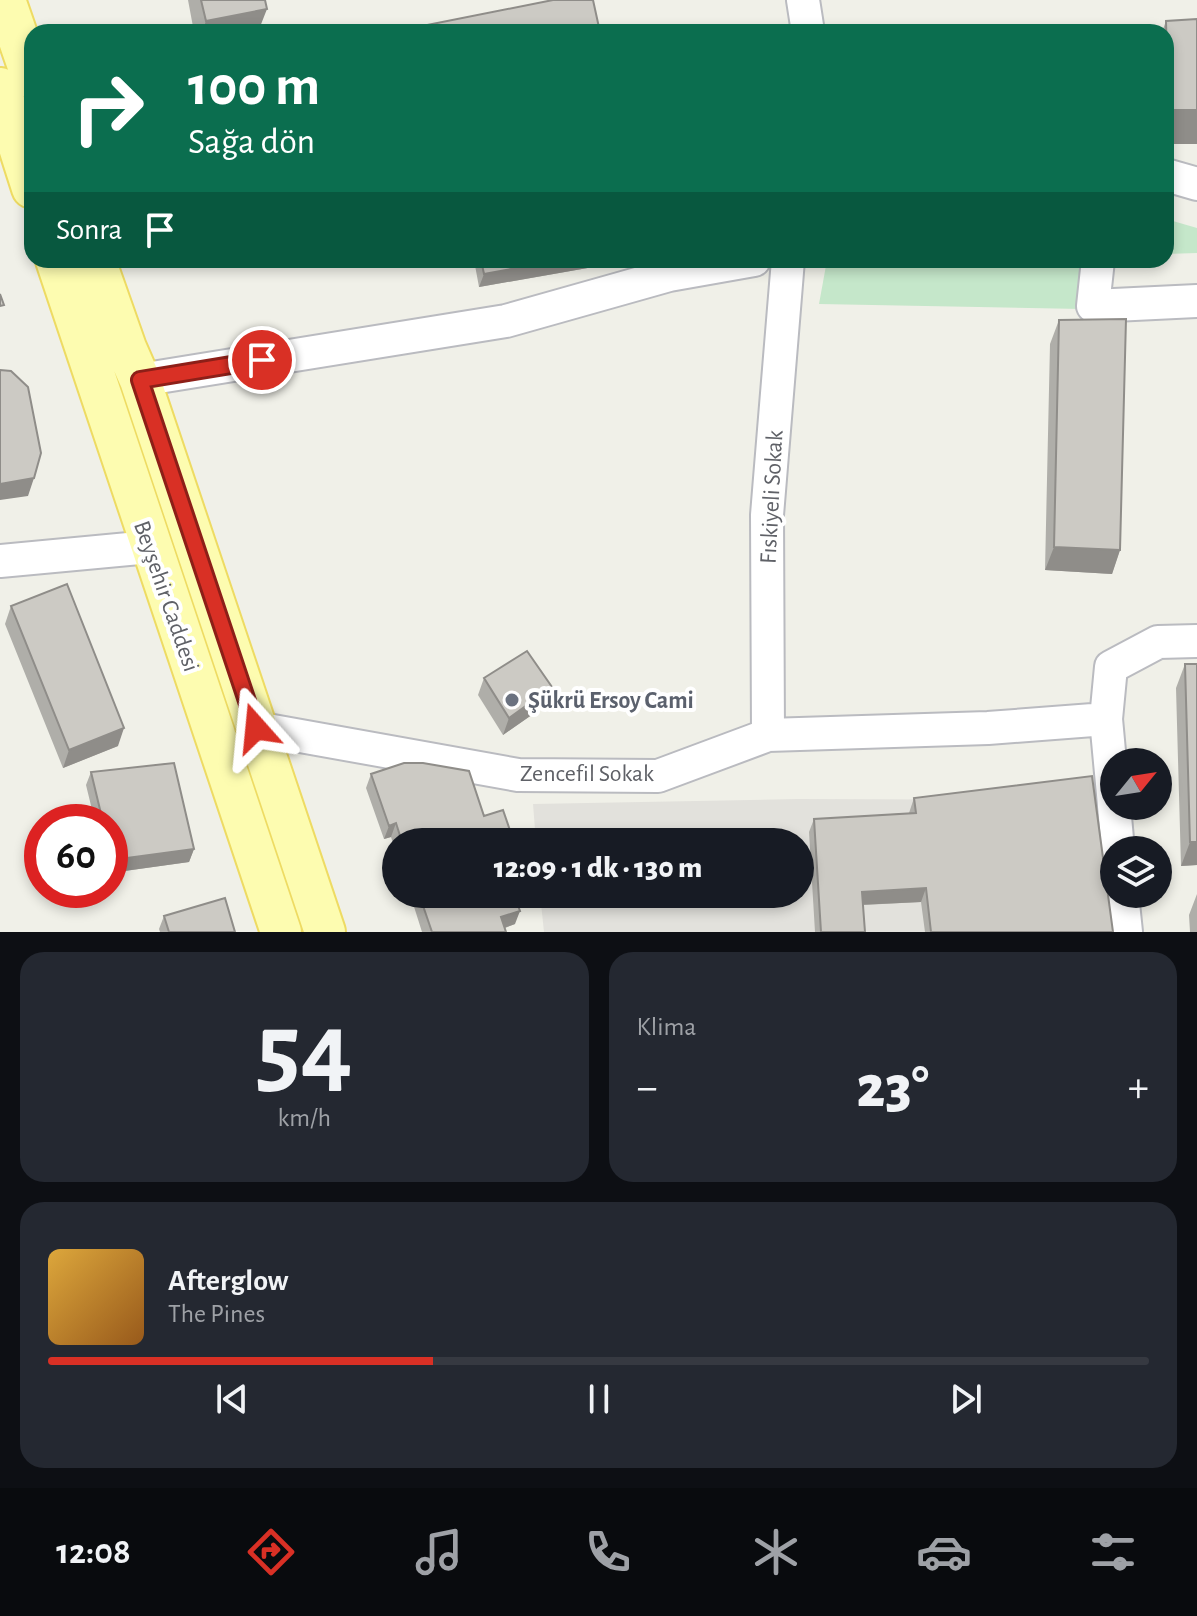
<!DOCTYPE html>
<html lang="tr">
<meta charset="utf-8">
<style>
:root{--surface:#171b24;--page:#242831;--text:#f1f3f6;--muted:#9ea1a6;--line:#363941;--accent:#d93025}
body{margin:0;font-family:"Alegreya Sans",sans-serif;background:var(--page);color:var(--text);height:100vh;display:flex;flex-direction:column;font-size:30px;white-space:nowrap}
*{box-sizing:border-box;margin:0}
p{font-size:26px;color:var(--muted)}
.icon{flex:none;width:44px;height:44px;fill:none;stroke:currentColor;stroke-width:2;stroke-linecap:round;stroke-linejoin:round}
.map{position:relative;height:932px;overflow:hidden}
.details{display:flex;flex-direction:column;gap:20px;padding:20px;background:#0d0f14;flex:1}
.details>*{flex:none}
.guide{position:absolute;left:24px;top:24px;width:1150px;height:244px;border-radius:24px;box-shadow:0 4px 12px #0003;background:#0b6e4f;color:#fff;overflow:hidden}
.needle{width:52px;rotate:60deg}
.tools{position:absolute;left:1100px;top:748px;display:grid;gap:16px}
.tools a{display:grid;place-items:center;width:72px;height:72px;border-radius:50%;background:var(--surface);box-shadow:0 4px 12px #0003;font-size:40px}
.speed{position:absolute;left:24px;top:804px;display:flex;gap:16px;font-size:40px;font-weight:700;text-align:center}
.speed>*{display:grid;place-content:center;width:104px;height:104px;border-radius:50%;background:var(--surface);box-shadow:0 4px 12px #0003;line-height:1}
.speed .limit{border:12px solid #d22;background:#fff;color:#111}
.pin{position:absolute;display:grid;place-items:center;width:68px;height:68px;color:#fff;margin:-34px;border:4px solid #fff;border-radius:50%;box-shadow:0 2px 8px #0007}
.me{position:absolute;width:88px;margin:-44px;rotate:342deg;stroke-linejoin:round;filter:drop-shadow(0 0 6px #0008)}
.turn{display:flex;align-items:center;gap:28px;height:168px;padding:0 32px;font-size:36px}
.turn .icon{width:104px;height:104px;stroke-width:2.5}
.turn b{display:block;font-size:56px;line-height:68px}
.then{display:flex;align-items:center;height:76px;padding:0 32px;background:#0003;gap:16px;font-size:30px}
.big{font-size:60px;font-weight:800;line-height:1.1}
.details .card{flex:1;display:flex;flex-direction:column;justify-content:center;gap:12px;min-width:0;padding:0 28px;border-radius:24px;background:var(--page)}
.details .dial{align-items:center;gap:0}
.dial b{font-size:104px;line-height:1}
.song{display:flex;align-items:center;gap:24px}
.cover{width:96px;height:96px;border-radius:12px;background:linear-gradient(135deg,hsl(40 70% 55%),hsl(30 70% 35%))}
.played{height:8px;border-radius:4px;background:linear-gradient(90deg,var(--accent) 35%,var(--line) 35%)}
.keys{display:flex;justify-content:space-around;direction:ltr}
.heat{display:flex;justify-content:space-between;align-items:center;font-size:44px;direction:ltr}
.details .tiles{flex:1;display:grid;gap:20px;grid-template-columns:1fr 1fr}
.card:last-child{grid-column:span 2}
.trip{position:absolute;left:382px;top:828px;width:432px;height:80px;border-radius:40px;background:var(--surface);box-shadow:0 4px 12px #0003;font-weight:800;line-height:80px;text-align:center}
.tabs{display:flex;height:128px;justify-content:space-around;align-items:center;background:#090b0e;color:var(--muted)}
.tabs .icon{width:56px;height:56px}
.tabs .active{color:var(--accent)}
.tabs b{font-size:36px;color:var(--text)}
.map>svg:first-child{display:block}
.industrial{fill:#e2e1dc}
.green{fill:#c5e7ca}
.lines{fill:none;stroke-linecap:round;stroke-linejoin:round}
.minor-casing{stroke:#babbc0;stroke-width:36}
.major-casing{stroke:#eedb63;stroke-width:44}
.minor{stroke:#fff;stroke-width:32}
.major{stroke:#fdfcb0;stroke-width:40}
.wall{fill:#afaea9}
.shaded-wall{fill:#8f8d89}
.building{fill:#cccac4;stroke:#8f8d89;stroke-width:2}
.route-casing{stroke:#8d1f18;stroke-width:20}
.route{stroke:#d93025;stroke-width:14}
.worship-dot{fill:#6b7280;stroke:#fff;stroke-width:3}
.labels{text-anchor:middle;stroke-width:8;stroke-linejoin:round;paint-order:stroke}
.street-label{font-size:24px;fill:#5f6167;stroke:#fff}
.worship-label{font-size:24px;font-weight:bold;fill:#5b616d;stroke:#fff;text-anchor:start}
</style>
<div class="map">
<svg width="1197" height="932" viewBox="0 0 1197 932">
<rect width="100%" height="100%" fill="#f0f0e8"/>
<path class="industrial" d="M 797,799 L 1108,800 L 1117,932 L 544,932 L 540,894 L 800,894 L 800,842 L 536,842 L 533,804 Z"/>
<path class="green" d="M 1166,219 L 1197,228 L 1197,253 L 1166,254 Z
M 827,260 L 1083,260 L 1082,309 L 819,304 Z"/>
<g class="lines">
<defs>
<path id="minor" d="M 803,0 L 808,32
M 1166,175 L 1197,184
M 1098,260 L 1093,306 L 1197,301
M 140,380 L 506,321 L 669,275 L 754,260
M 0,561 L 150,547
M 256,728 L 518,775 L 658,776 L 768,735 L 988,728 L 1106,719
M 768,735 L 767,515 L 788,260
M 1114,805 L 1106,719 L 1111,667 L 1158,642 L 1197,641
M 1114,806 L 1118,850
M 1122,894 L 1126,932"/>
<path id="major" d="M 5,0 L 32,78
M 0,88 L 32,188
M 56,260 L 281,932
M 95,260 L 126,348 L 140,380 L 325,932"/>
</defs>
<use href="#minor" class="minor-casing"/>
<use href="#major" class="major-casing"/>
<use href="#minor" class="minor"/>
<use href="#major" class="major"/>
</g>
<path class="wall" d="M 188,0 L 265,0 L 258,32 L 194,32 Z
M 1197,19 L 1197,144 L 1166,144 L 1166,32 L 1162,32 L 1166,21 Z
M 474,260 L 633,260 L 479,287 Z
M 1059,320 L 1120,550 L 1112,574 L 1045,570 L 1050,344 Z
M 11,606 L 118,746 L 63,768 L 5,624 Z
M 1185,664 L 1197,865 L 1181,866 L 1176,688 Z
M 484,678 L 546,705 L 503,735 L 478,695 Z
M 91,772 L 194,849 L 189,862 L 110,873 L 110,822 L 95,822 L 86,785 Z
M 371,774 L 484,816 L 514,842 L 396,842 L 396,852 L 391,837 L 384,839 L 366,788 Z
M 914,798 L 1113,932 L 925,932 L 921,902 L 863,905 L 865,932 L 815,932 L 809,832 L 814,819 L 909,813 Z
M 410,894 L 514,894 L 515,924 L 505,928 L 506,932 L 422,932 Z
M 1197,894 L 1197,932 L 1190,932 L 1189,915 Z
M 164,916 L 235,932 L 160,932 L 159,929 Z"/>
<path class="shaded-wall" d="M 267,9 L 258,32 L 202,32 L 206,21 Z
M 1168,110 L 1197,110 L 1197,144 L 1166,144 L 1166,115 Z
M 561,260 L 633,260 L 479,287 L 484,274 Z
M 34,478 L 28,496 L 0,500 L 0,484 Z
M 1054,547 L 1120,550 L 1112,574 L 1045,570 Z
M 552,687 L 546,705 L 503,735 L 509,718 Z
M 124,728 L 118,746 L 63,768 L 69,750 Z
M 396,823 L 391,837 L 384,839 L 389,826 Z
M 1190,842 L 1197,842 L 1197,865 L 1181,866 Z
M 194,849 L 189,862 L 110,873 L 110,865 L 112,860 Z
M 926,888 L 921,902 L 857,905 L 862,892 Z
M 520,911 L 515,924 L 496,931 L 501,917 Z"/>
<path class="building" d="M 201,0 L 265,0 L 267,9 L 206,21 Z
M 553,0 L 593,0 L 600,32 L 392,32 Z
M 1197,19 L 1197,110 L 1168,110 L 1166,21 Z
M 481,260 L 561,260 L 484,274 Z
M 0,294 L 4,305 L 0,306 Z
M 1126,319 L 1120,550 L 1054,547 L 1059,320 Z
M 0,370 L 11,371 L 28,387 L 41,453 L 34,478 L 0,484 Z
M 67,584 L 124,728 L 69,750 L 11,606 Z
M 527,651 L 552,687 L 509,718 L 484,678 Z
M 1185,664 L 1197,664 L 1197,842 L 1190,842 Z
M 174,763 L 194,849 L 112,860 L 110,852 L 110,822 L 103,822 L 91,772 Z
M 404,763 L 423,763 L 469,771 L 484,816 L 503,810 L 514,842 L 402,842 L 396,823 L 389,826 L 371,774 Z
M 1092,776 L 1113,932 L 931,932 L 926,888 L 862,892 L 865,932 L 821,932 L 814,819 L 916,813 L 914,798 Z
M 419,894 L 514,894 L 520,911 L 501,917 L 506,932 L 432,932 Z
M 225,898 L 235,932 L 169,932 L 164,916 Z"/>
<g class="lines">
<defs>
<path id="route" d="M 256,728 L 140,380 L 262,360"/>
</defs>
<use href="#route" class="route-casing"/>
<use href="#route" class="route"/>
</g>
<circle class="worship-dot" cx="512" cy="700" r="8"/>
<g class="labels">
<g class="street-label">
<text transform="translate(771 497) rotate(-87)" y="8">Fıskiyeli Sokak</text>
<text transform="translate(167 596) rotate(71)" y="8">Beyşehir Caddesi</text>
<text x="587" y="781">Zencefil Sokak</text>
</g>
<g class="worship-label">
<text x="528" y="708">Şükrü Ersoy Cami</text>
</g>
</g>
</svg>
<div class="tools">
<a><svg class="needle" viewBox="-14 -14 28 28"><path d="M0-13l5 13h-10z" fill="#e53935"/><path d="M0 13l5-13h-10z" fill="#9ea1a6"/></svg></a>
<a><svg class="icon" aria-label="layers" viewBox="0 0 24 24"><path d="M12 4l9 5-9 5-9-5zM3 14l9 5 9-5"/></svg></a>
</div>
<div class="speed"><div class="limit">60</div></div>
<div class="pin" style="left:262px;top:360px;background:#d93025"><svg class="icon" aria-label="arrive" viewBox="0 0 24 24"><path d="M6 21V4h12l-3 4 3 4H6"/></svg></div>
<svg class="me" style="left:256px;top:728px" viewBox="-20 -20 40 40"><path d="M0-17L14 15 0 8-14 15z" fill="#d93025" stroke="#fff" stroke-width="4"/></svg>
<div class="trip">12:09 · 1 dk · 130 m</div>
<div class="guide">
<div class="turn"><svg class="icon" aria-label="right" viewBox="0 0 24 24"><path d="M7 20v-9h11M14 6l5 5-5 5"/></svg><div><b>100 m</b>Sağa dön</div></div>
<div class="then">Sonra<svg class="icon" aria-label="arrive" viewBox="0 0 24 24"><path d="M6 21V4h12l-3 4 3 4H6"/></svg></div>
</div>
</div>
<section class="details">
<div class="tiles">
<div class="card dial"><b>54</b><p>km/h</p></div>
<div class="card"><p>Klima</p>
<div class="heat"><a>−</a><b class="big">23°</b><a>+</a></div>
</div>
<div class="card">
<div class="song"><i class="cover"></i><div><b>Afterglow</b><p>The Pines</p></div></div>
<div class="played"></div>
<div class="keys"><svg class="icon" aria-label="previous" viewBox="0 0 24 24"><path d="M18 5L8 12l10 7zM5 5v14"/></svg><svg class="icon" aria-label="pause" viewBox="0 0 24 24"><path d="M8 5v14M16 5v14"/></svg><svg class="icon" aria-label="next" viewBox="0 0 24 24"><path d="M6 5l10 7-10 7zM19 5v14"/></svg></div>
</div>
</div>
</section>
<nav class="tabs">
<b>12:08</b>
<svg class="icon active" aria-label="directions" viewBox="0 0 24 24"><path d="M12 3l9 9-9 9-9-9zM9 14v-3h6M13 9l2 2-2 2"/></svg>
<svg class="icon" aria-label="music" viewBox="0 0 24 24"><path d="M9 18V5l10-2v13"/><circle cx="6" cy="18" r="3"/><circle cx="16" cy="16" r="3"/></svg>
<svg class="icon" aria-label="phone" viewBox="0 0 24 24"><path d="M5 4h4l2 5-3 2q2 4 5 5l2-3 5 2v4C11 20 4 13 5 4z"/></svg>
<svg class="icon" aria-label="climate" viewBox="0 0 24 24"><path d="M12 3v18M4 7l16 10M4 17L20 7"/></svg>
<svg class="icon" aria-label="car" viewBox="0 0 24 24"><path d="M5 17H2v-5l4-1 3-4h7l3 4 3 1v5h-3M9 17h6M6 11h13"/><circle cx="7" cy="17" r="2"/><circle cx="17" cy="17" r="2"/></svg>
<svg class="icon" aria-label="filters" viewBox="0 0 24 24"><path d="M4 7h16M4 17h16"/><circle cx="9" cy="7" r="2"/><circle cx="15" cy="17" r="2"/></svg>
</nav>
